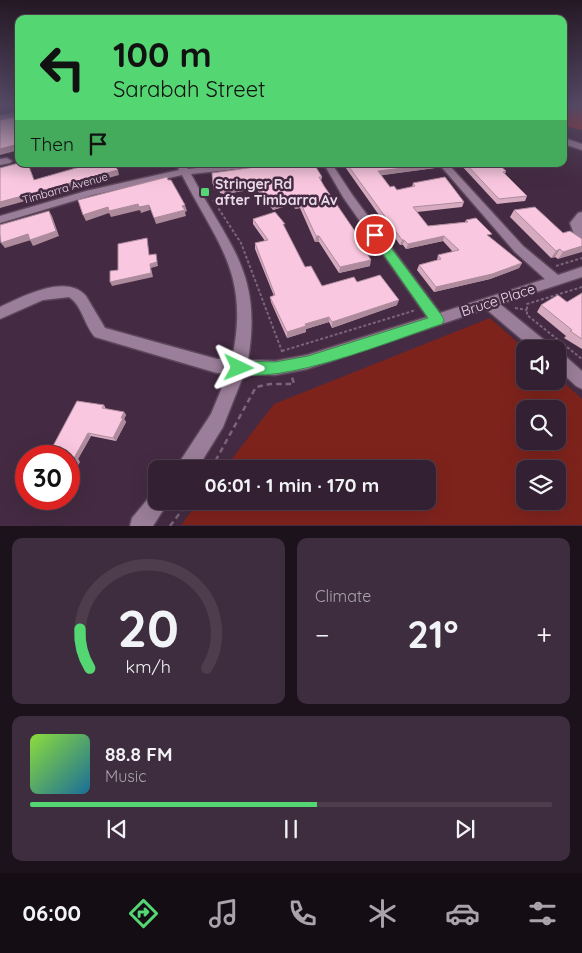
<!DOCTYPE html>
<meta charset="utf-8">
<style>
:root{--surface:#332032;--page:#3e2d3e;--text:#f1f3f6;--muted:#a9a3ac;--line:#4e3e4d;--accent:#54d672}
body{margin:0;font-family:Quicksand,sans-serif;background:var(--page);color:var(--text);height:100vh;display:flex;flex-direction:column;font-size:19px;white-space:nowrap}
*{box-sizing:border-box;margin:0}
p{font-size:16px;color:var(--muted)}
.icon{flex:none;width:28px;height:28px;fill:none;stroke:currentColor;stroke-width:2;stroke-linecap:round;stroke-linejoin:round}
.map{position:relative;height:526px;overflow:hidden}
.side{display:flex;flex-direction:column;gap:12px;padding:12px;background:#1c121c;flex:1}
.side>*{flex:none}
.hud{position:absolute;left:15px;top:15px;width:552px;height:152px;border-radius:10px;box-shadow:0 5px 20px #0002,0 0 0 1px var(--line);background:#54d672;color:#111;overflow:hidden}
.fabs{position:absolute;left:516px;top:340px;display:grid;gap:10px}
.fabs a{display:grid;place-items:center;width:50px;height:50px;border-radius:10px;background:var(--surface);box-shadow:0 5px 20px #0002,0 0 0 1px var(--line);font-size:25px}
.speed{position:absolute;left:15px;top:445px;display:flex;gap:10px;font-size:25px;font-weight:700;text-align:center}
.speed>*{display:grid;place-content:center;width:65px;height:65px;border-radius:50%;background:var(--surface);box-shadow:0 5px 20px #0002,0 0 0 1px var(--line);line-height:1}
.speed .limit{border:8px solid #d22;background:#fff;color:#111}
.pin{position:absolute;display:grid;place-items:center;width:42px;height:42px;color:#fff;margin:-21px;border:2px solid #fff;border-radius:50%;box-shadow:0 1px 5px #0007}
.me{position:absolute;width:55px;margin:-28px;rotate:92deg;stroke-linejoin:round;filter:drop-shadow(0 0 4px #0008)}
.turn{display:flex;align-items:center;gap:18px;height:105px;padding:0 15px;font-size:22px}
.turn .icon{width:65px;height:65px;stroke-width:2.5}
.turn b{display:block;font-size:35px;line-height:42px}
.then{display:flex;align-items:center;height:48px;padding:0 15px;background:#0003;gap:10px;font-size:19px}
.big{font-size:38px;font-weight:800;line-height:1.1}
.side .tile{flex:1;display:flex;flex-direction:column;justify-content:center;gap:8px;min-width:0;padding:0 18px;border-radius:10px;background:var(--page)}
.side .dial{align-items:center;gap:0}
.dial svg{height:130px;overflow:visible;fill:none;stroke:var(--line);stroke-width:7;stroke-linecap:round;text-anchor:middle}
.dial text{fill:var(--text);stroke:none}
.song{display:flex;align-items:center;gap:15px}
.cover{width:60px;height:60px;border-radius:8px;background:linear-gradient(135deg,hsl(90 70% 55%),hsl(200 70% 35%))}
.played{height:5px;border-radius:2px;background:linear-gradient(90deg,var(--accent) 55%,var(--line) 55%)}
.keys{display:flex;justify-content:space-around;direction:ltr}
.heat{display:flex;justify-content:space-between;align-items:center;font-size:28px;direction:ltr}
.side .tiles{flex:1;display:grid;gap:12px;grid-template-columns:1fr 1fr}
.tile:last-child{grid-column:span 2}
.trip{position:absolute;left:148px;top:460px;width:288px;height:50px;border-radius:10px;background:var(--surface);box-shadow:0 5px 20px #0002,0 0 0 1px var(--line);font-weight:800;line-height:50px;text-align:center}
.menu{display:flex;height:80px;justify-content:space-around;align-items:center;background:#140d14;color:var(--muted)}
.menu .icon{width:35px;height:35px}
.menu .selected{color:var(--accent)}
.menu b{font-size:22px;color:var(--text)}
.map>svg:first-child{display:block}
.green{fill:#7e231c;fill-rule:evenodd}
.forest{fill:#a62d25}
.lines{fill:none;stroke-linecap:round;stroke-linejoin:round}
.minor-casing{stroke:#5d485b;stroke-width:3}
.path-far1{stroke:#7b657a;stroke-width:2;stroke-dasharray:3 2;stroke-linecap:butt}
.path{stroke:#7b657a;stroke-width:2.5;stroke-dasharray:5.5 4;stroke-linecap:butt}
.minor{fill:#9b7e99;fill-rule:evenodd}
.wall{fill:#d6abc0}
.shaded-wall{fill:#ae8b9c}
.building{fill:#f9c7df;stroke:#ae8b9c}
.route{fill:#54d672;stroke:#378b4a}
.poi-dot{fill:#54d672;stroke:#442b43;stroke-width:2}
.labels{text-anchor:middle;stroke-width:5;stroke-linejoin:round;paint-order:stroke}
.far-street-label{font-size:11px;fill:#edddeb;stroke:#442b43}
.poi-label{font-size:14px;font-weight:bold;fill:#edddeb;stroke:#442b43;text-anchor:start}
.street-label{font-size:14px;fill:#edddeb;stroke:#442b43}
</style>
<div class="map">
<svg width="582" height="526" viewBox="0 0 582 526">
<rect width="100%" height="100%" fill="#442b43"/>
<path class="green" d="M 490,318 L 525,349 L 525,381 L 558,381 L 558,377 L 582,399 L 582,525 L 181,525 L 199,501 L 426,501 L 426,469 L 224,469 L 274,404 ZM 525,409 L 558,409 L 558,441 L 525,441 ZM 525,469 L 558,469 L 558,501 L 525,501 Z"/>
<path class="forest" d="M 564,105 L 582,105 L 582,130 L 564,126 Z"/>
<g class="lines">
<defs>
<path id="minor" d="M 19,112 L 19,116 L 0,120 L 0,116 Z
M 564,138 L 582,144 L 582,150 L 564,144 Z
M 7,158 L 12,161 L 10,163 L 0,165 L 0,159 Z
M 177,164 L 185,164 L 188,169 L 233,164 L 261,164 L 256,167 L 191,174 C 228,245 263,272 248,360 L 275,361 L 307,355 L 427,317 L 343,197 L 324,164 L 332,164 L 353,196 L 440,313 L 545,279 L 515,252 L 439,164 L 448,164 L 523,246 L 558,275 L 582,267 L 582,277 L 500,304 L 549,344 L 552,349 L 533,349 L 486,309 L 307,369 L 275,375 L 244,374 L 223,427 L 197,469 L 175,469 L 211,414 L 228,373 L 217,373 L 95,337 C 84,325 82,305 69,297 L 43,300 L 0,319 L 0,307 C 22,297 66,273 86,296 L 105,328 L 217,359 L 232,359 C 250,274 218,245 182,175 L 93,195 L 0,223 L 0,216 L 86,191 L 179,170 Z
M 582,212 L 582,244 L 576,240 L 570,223 L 578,213 Z
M 558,353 L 564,355 L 582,371 L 582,389 L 576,386 L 558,369 Z
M 156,492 L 156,501 L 169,501 L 153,526 L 130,526 L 132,518 L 152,494 Z"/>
</defs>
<use href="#minor" class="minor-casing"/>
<path class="path-far1" d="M 213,200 L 241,243 L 283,354
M 556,266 L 582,258
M 582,287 L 527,304 L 527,315 L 582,359
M 515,308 L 527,310
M 282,351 L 416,310"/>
<path class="path" d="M 211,469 L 256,387 L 270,384 L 294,384 L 292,377
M 170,526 L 189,501"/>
<use href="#minor" class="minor"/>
</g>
<path class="wall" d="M 269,164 L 314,164 L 322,177 L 321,181 L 324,186 L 361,240 L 360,243 L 370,266 L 339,273 L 319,242 L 315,242 L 300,208 L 295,209 L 293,204 L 273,210 L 256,189 L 224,194 L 220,193 L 219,189 L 214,190 L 212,173 L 270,165 Z
M 343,164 L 436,164 L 435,168 L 381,175 L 390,187 L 397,190 L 412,187 L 413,183 L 464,202 L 462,207 L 417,212 L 428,226 L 465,222 L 466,220 L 490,237 L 522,263 L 519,268 L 490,279 L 434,292 L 417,270 L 419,265 L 437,260 L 438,255 L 453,252 L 443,241 L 406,249 L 403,245 L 400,245 Z
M 460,164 L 498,164 L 506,171 L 505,174 L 527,196 L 525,201 L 497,204 Z
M 514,210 L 563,233 L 582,239 L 558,259 L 555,257 L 551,258 L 510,217 Z
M 253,219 L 285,228 L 305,267 L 322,286 L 357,282 L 397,305 L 332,328 L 329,322 L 306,329 L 306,332 L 287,338 L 271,302 L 270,297 L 274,296 L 255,249 L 255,243 L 265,241 L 253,224 Z
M 582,293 L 582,349 L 564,338 L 566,336 L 537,312 L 541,305 L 567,302 Z
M 104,405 L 106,409 L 124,412 L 126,415 L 124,419 L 126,422 L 116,441 L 91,436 L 78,459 L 80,462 L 57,449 L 53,446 Z"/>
<path class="shaded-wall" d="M 19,127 L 19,132 L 17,133 L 19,139 L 15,128 Z
M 19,144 L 19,150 L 0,155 L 0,149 Z
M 436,164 L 435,168 L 377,176 L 378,171 Z
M 118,170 L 119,175 L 0,208 L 0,202 Z
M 213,184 L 218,184 L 219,189 L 214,190 Z
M 256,184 L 256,189 L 224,194 L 223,188 Z
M 293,199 L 293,204 L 273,210 L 272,204 Z
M 300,202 L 300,208 L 295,209 L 295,203 Z
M 138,204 L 140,210 L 111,217 L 109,213 L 86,221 L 83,215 L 108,207 Z
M 149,205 L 150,210 L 141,213 L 139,207 Z
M 185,205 L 187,211 L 185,212 L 186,216 L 156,224 L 154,218 Z
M 49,211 L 52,216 L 59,236 L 33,246 L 30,240 Z
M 28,234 L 31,240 L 5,248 L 1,243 Z
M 316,236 L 319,236 L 319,242 L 315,242 Z
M 444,236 L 443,241 L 406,249 L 408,244 Z
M 402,240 L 404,240 L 403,245 L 400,245 Z
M 582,246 L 582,252 L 558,259 L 563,252 Z
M 560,249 L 555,257 L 551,258 L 556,251 Z
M 156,254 L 158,266 L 151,268 L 153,277 L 112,286 L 110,282 L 150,264 Z
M 371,260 L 370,266 L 339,273 L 340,267 Z
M 522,263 L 519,268 L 490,279 L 434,292 L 436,287 Z
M 399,300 L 397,305 L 332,328 L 332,322 Z
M 329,317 L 329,322 L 306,329 L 306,332 L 287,338 L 287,332 L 305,324 Z
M 124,412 L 126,415 L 124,419 L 126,422 L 116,441 L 113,438 L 121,418 Z
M 88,433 L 91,436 L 78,459 L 80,462 L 69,483 L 69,474 L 74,458 Z"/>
<path class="building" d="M 19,116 L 19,127 L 15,128 L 19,139 L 19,144 L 0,149 L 0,120 Z
M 19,163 L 28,164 L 34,180 L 90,164 L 112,164 L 118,170 L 0,202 L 0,168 Z
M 270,164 L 314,164 L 322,177 L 319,177 L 324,186 L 361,240 L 359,240 L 371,260 L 340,267 L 319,236 L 316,236 L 300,202 L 295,203 L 293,199 L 272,204 L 256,184 L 223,188 L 219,187 L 218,184 L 213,184 L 212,173 L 270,165 Z
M 347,164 L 436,164 L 378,171 L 390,187 L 394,186 L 397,190 L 415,186 L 413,183 L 445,177 L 464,202 L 413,207 L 428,226 L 468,222 L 466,220 L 476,218 L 492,234 L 487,235 L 522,263 L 492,274 L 436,287 L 419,265 L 441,259 L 438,255 L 459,250 L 444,236 L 408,244 L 404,240 L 402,240 Z
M 466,164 L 498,164 L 506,171 L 503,172 L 527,196 L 499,199 Z
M 167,177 L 168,180 L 171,180 L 185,205 L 182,206 L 185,210 L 154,218 L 149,205 L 139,207 L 138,204 L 109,211 L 108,207 L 83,215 L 78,200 Z
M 535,207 L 563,233 L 570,231 L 582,239 L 582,246 L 563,252 L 560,249 L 556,251 L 514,210 Z
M 49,211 L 56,231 L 30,240 L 28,234 L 1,243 L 0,235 L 0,225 Z
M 275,212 L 285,224 L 283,224 L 305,267 L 311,266 L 322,286 L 354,277 L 357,282 L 380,275 L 399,300 L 332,322 L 329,317 L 305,324 L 306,326 L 287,332 L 270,297 L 275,295 L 255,243 L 268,240 L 253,219 Z
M 147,238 L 149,255 L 156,254 L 157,262 L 150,264 L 151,273 L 110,282 L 110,271 L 118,270 L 118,244 Z
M 582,293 L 582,339 L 570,331 L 572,330 L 541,305 L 558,295 L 567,302 Z
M 77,401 L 104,405 L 102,408 L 124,412 L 121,418 L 123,418 L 113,438 L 88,433 L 74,458 L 77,459 L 69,474 L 69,456 L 52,456 L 58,447 L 53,446 Z"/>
<linearGradient id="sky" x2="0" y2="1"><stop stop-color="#251825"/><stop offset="0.59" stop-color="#564a66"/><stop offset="1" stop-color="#564a66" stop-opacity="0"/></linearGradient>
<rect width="582" height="179" fill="url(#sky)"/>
<path class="route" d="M 375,231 L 379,232 L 442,316 L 444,320 L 442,324 C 396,339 277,388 234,372 L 232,368 L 234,363 L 239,361 L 275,362 L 308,356 L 428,318 L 370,235 Z"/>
<rect class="poi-dot" x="200" y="187" width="10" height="10" rx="2.5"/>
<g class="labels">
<g class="far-street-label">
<text transform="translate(65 188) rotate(-16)" y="4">Timbarra Avenue</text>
</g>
<g class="poi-label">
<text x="215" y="189">Stringer Rd<tspan x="215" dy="16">after Timbarra Av</tspan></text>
</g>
<g class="street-label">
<text transform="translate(498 300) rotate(-18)" y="5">Bruce Place</text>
</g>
</g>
</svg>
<div class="fabs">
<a><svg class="icon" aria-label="sound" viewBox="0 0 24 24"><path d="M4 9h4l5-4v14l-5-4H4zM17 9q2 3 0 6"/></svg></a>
<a><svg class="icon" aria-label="search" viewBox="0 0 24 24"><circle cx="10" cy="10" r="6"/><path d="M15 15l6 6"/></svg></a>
<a><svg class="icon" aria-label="layers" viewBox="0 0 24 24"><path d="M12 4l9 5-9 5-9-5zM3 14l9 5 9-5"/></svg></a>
</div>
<div class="speed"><div class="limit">30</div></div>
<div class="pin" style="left:375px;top:235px;background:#d93025"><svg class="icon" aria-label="arrive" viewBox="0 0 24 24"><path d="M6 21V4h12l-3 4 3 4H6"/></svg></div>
<svg class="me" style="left:239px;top:368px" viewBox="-20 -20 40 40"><path d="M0-17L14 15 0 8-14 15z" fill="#54d672" stroke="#fff" stroke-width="4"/></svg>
<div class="trip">06:01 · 1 min · 170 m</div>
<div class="hud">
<div class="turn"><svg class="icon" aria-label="left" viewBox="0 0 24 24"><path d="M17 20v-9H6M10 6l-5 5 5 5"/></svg><div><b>100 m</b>Sarabah Street</div></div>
<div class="then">Then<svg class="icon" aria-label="arrive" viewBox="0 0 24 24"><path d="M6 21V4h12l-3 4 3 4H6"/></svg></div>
</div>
</div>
<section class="side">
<div class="tiles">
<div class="tile dial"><svg viewBox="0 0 100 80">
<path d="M14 69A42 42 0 1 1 86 69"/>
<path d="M14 69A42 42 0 0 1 8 45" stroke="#54d672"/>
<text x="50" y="56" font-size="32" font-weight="700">20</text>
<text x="50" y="72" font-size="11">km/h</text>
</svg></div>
<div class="tile"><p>Climate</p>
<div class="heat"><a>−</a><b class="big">21°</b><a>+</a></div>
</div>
<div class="tile">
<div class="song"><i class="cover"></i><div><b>88.8 FM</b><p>Music</p></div></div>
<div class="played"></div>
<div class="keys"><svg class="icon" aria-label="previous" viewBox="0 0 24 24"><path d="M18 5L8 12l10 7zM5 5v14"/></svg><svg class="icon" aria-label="pause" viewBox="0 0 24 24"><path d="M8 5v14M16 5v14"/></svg><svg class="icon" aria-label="next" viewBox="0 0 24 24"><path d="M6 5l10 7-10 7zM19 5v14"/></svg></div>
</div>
</div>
</section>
<nav class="menu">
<b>06:00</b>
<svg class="icon selected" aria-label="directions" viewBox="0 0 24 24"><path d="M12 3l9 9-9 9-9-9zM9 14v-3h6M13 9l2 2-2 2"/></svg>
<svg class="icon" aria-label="music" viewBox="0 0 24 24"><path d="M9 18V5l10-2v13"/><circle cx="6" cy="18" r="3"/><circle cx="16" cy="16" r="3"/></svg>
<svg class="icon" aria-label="phone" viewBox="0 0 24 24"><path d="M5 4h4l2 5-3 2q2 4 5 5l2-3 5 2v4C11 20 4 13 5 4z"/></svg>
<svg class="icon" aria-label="climate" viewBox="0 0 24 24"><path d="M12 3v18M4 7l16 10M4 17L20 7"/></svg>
<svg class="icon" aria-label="car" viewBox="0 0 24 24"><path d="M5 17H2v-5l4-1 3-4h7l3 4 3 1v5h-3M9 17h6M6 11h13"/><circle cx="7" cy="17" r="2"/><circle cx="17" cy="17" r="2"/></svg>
<svg class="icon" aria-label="filters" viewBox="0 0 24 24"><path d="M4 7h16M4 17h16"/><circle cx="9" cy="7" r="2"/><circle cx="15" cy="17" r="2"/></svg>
</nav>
